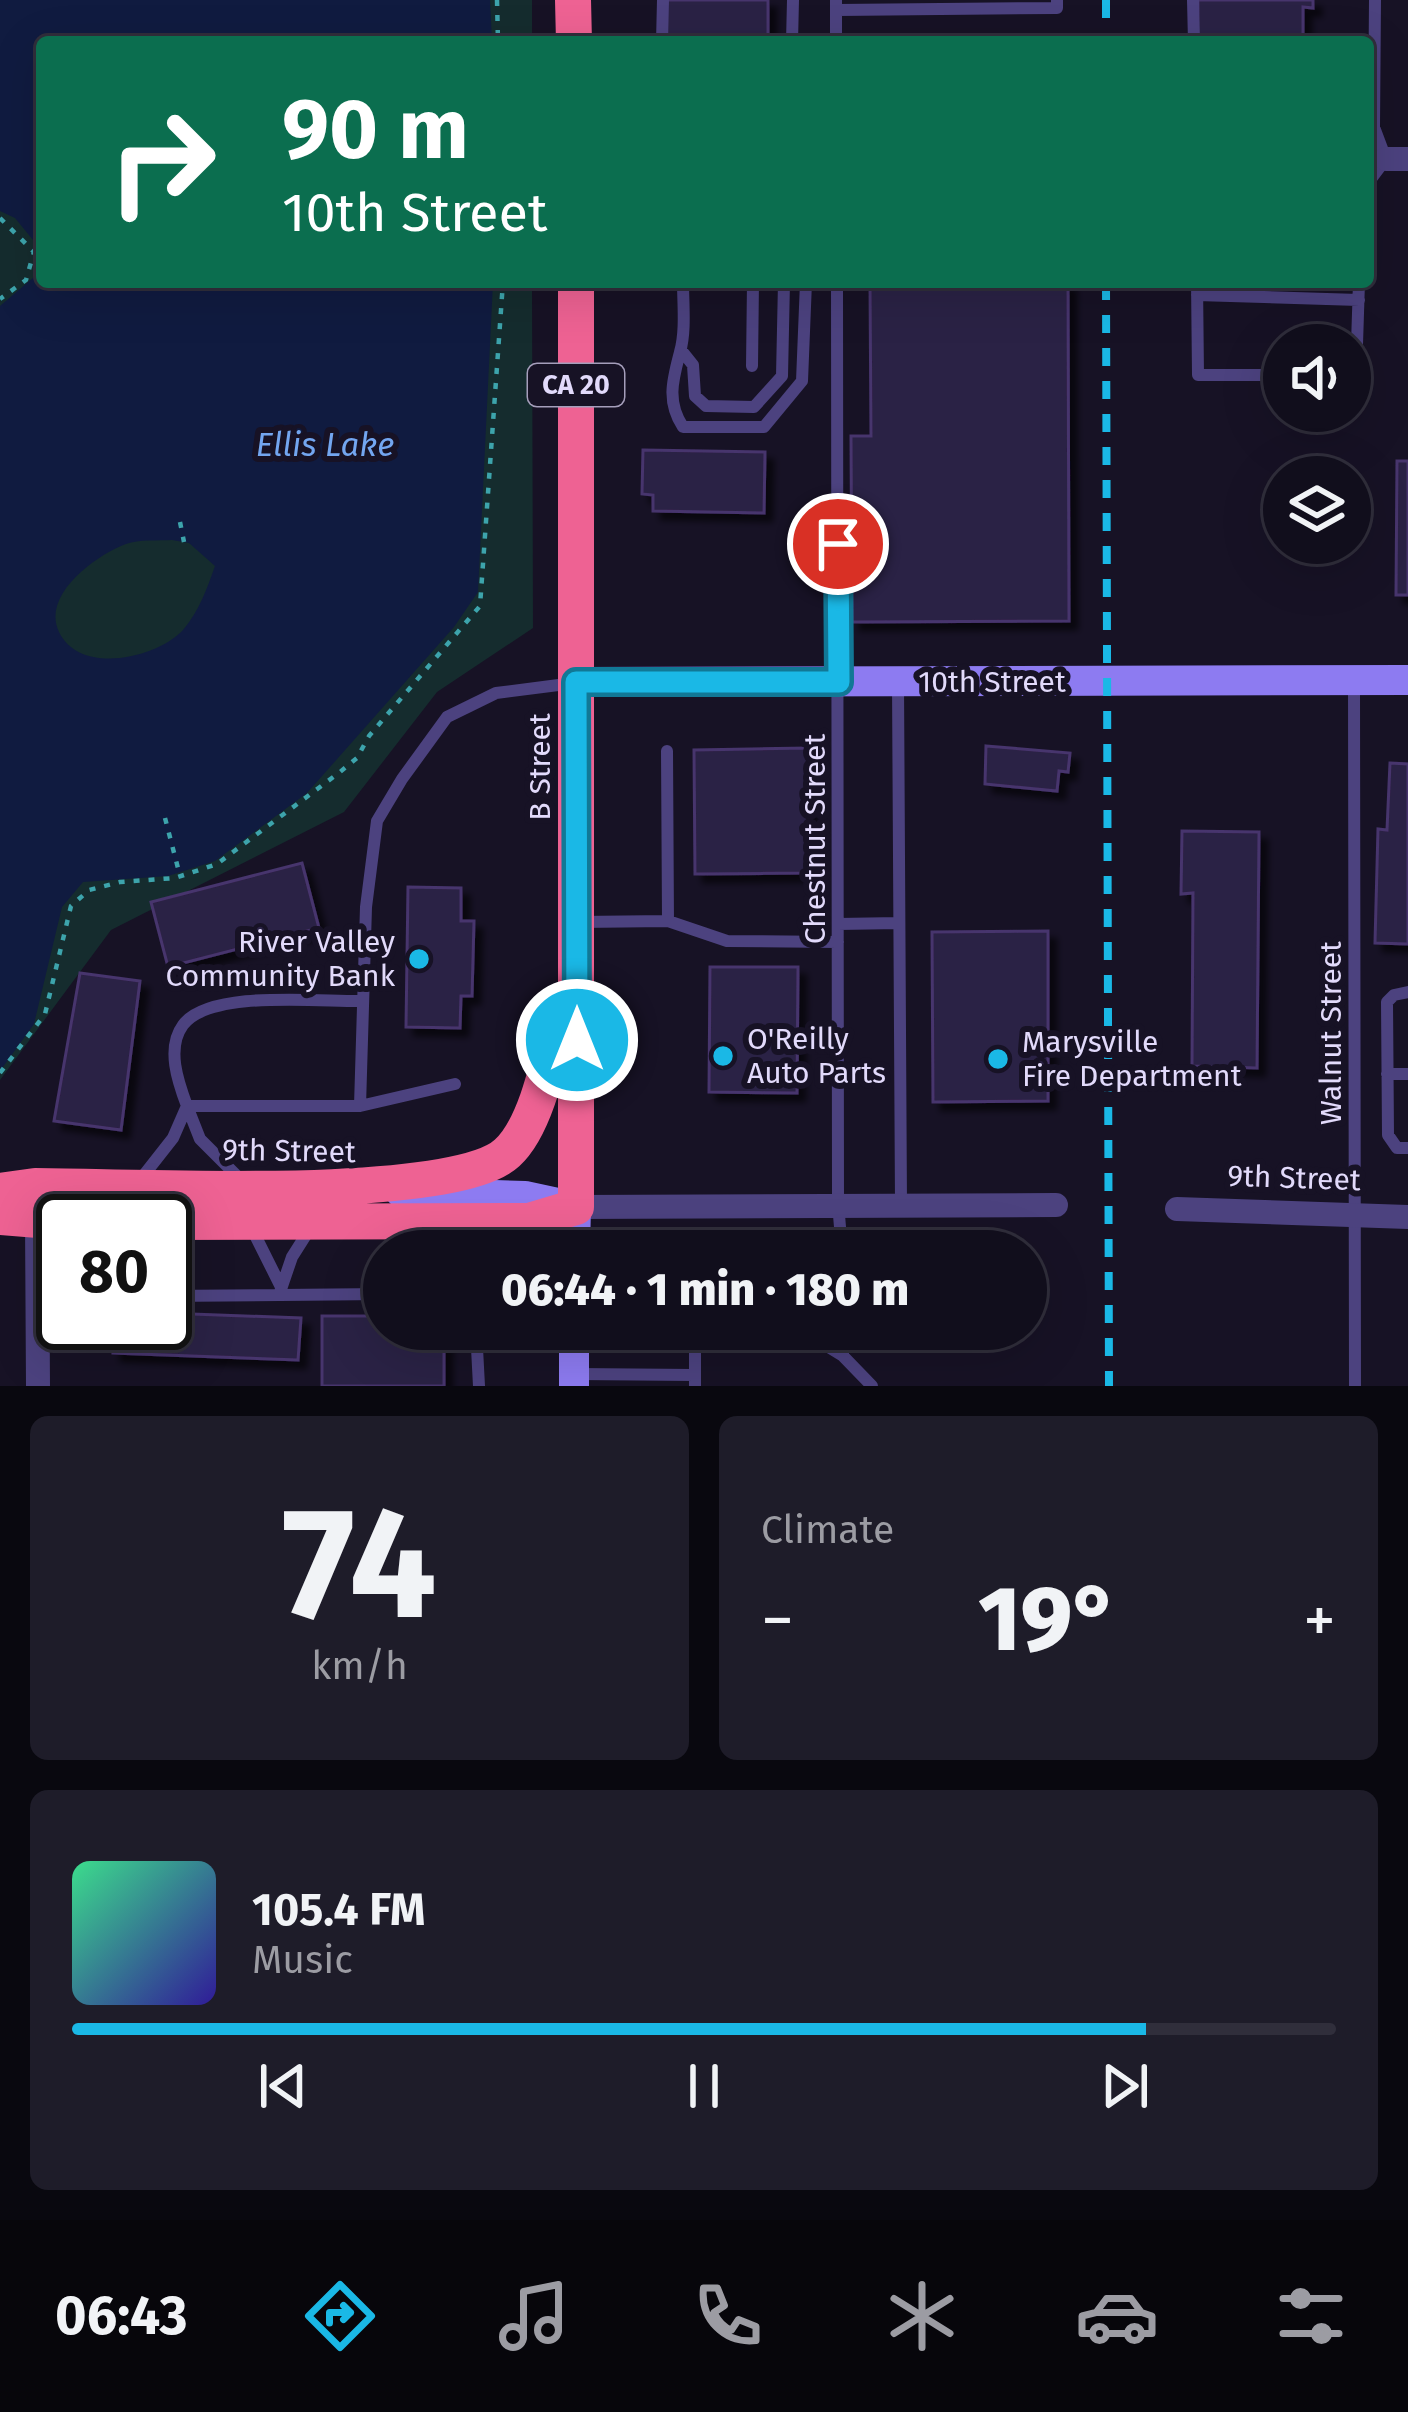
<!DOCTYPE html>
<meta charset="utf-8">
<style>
:root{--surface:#110e1c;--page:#1e1c29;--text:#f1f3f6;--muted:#9c9ca3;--line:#302e3b;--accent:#1ab8e6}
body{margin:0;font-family:"Fira Sans",sans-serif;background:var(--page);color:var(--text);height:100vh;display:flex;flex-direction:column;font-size:45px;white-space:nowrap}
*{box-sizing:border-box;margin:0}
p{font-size:39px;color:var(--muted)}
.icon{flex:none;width:66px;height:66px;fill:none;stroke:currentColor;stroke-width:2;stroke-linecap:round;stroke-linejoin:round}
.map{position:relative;height:1386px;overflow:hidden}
.drawer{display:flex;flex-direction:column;gap:30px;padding:30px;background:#09080f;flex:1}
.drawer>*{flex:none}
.guide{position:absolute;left:36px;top:36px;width:1338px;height:252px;border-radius:12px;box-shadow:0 12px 48px #0002,0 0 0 3px var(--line);background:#0b6e4f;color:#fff;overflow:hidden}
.fabs{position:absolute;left:1263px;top:324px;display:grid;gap:24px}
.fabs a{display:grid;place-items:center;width:108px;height:108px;border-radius:50%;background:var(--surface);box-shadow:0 12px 48px #0002,0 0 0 3px var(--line);font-size:60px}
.speed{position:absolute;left:36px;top:1194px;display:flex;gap:24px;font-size:60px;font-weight:700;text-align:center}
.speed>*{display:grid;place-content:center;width:156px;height:156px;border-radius:50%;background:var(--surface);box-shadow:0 12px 48px #0002,0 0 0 3px var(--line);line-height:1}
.speed .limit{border:6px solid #111;border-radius:18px;background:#fff;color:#111}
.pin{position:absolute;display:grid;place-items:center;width:102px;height:102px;color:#fff;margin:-51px;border:6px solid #fff;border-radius:50%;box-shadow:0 3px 12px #0007}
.me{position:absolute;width:132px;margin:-66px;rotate:0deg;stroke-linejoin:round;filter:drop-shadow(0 0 9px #0008)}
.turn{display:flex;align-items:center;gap:42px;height:252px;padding:0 48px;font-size:54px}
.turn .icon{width:156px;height:156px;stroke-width:2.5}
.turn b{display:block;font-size:84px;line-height:102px}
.big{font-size:90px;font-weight:800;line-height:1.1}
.drawer .card{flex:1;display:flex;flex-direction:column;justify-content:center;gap:18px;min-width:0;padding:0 42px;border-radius:18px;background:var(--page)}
.drawer .dial{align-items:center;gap:0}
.dial b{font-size:156px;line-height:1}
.song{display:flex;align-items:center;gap:36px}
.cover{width:144px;height:144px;border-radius:18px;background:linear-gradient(135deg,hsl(150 70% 55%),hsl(250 70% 35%))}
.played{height:12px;border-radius:6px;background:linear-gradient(90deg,var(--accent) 85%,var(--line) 85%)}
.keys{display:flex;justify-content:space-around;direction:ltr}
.heat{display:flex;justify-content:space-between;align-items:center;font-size:66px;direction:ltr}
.drawer .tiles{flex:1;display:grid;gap:30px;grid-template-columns:1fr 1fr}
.card:last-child{grid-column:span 2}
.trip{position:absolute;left:363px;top:1230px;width:684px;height:120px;border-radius:60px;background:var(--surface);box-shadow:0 12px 48px #0002,0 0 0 3px var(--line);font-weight:800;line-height:120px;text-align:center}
.tab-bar{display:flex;height:192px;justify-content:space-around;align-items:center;background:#07060b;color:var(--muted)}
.tab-bar .icon{width:84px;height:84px}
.tab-bar .on{color:var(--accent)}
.tab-bar b{font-size:54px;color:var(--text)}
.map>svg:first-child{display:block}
.green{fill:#152c2e}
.water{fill:#101b40;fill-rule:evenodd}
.building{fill:#2c2044;stroke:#47346d;stroke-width:3;filter:url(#shadow)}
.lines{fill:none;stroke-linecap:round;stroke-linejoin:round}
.path{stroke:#3da4ac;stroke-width:4.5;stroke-dasharray:6 9;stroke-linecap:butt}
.lane{stroke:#4c427f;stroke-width:12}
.street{stroke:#4c427f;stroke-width:24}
.secondary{stroke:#8d7bf1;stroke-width:30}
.highway{stroke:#ee6293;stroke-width:36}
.rail{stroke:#1ab8e6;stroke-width:8;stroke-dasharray:18 15;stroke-linecap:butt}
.route-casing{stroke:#117896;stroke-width:30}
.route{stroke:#1ab8e6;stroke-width:21}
.poi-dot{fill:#1ab8e6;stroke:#171225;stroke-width:4.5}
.labels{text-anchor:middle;stroke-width:12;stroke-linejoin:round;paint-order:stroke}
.shield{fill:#171225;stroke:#a59ebb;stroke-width:3}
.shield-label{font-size:27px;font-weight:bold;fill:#e2dafb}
.street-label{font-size:30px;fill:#e2dafb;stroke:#171225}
.poi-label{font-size:30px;fill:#e2dafb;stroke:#171225;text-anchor:start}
.water-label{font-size:33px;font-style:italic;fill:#73a6f0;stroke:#171225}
</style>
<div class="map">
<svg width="1408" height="1386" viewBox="0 0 1408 1386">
<defs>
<filter id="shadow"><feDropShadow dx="8" dy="8" stdDeviation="3" flood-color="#0009"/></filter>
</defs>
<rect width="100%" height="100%" fill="#171225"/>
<path class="green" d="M 0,0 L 532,0 L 532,42 L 42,42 L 42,282 L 532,282 L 533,628 L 437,692 L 344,812 L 111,930 L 0,1080 Z"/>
<path class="water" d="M 0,0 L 490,0 L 492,42 L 42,42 L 42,251 L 15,218 L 0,211 Z
M 42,265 L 42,282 L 493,282 L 478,592 L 454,627 L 307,793 L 215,861 L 168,876 L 83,882 L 62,907 L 34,1024 L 0,1071 L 0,306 L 40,272 ZM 172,540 L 189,543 L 215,566 C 207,589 199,611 183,630 C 157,658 80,676 59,632 C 41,595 96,555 126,544 C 139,539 158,541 172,540 Z"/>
<path class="building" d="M 666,0 L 768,0 L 768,41 L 665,42 Z
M 1198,0 L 1313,0 L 1313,8 L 1303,7 L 1303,42 L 1197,42 Z
M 870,282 L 1068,282 L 1069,621 L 852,622 L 851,436 L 871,436 Z
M 643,450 L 765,452 L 764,513 L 653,511 L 653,495 L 642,494 Z
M 1397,461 L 1408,461 L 1408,595 L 1396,595 Z
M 986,746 L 1070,753 L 1068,772 L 1059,771 L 1057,791 L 985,784 Z
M 808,748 L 809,873 L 695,874 L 694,750 Z
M 1390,763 L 1408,764 L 1408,944 L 1375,943 L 1378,829 L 1387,830 Z
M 1182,831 L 1259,832 L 1257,1068 L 1192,1066 L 1193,893 L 1181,894 Z
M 302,863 L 319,928 L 168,967 L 151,902 Z
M 408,887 L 461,888 L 461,921 L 474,921 L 472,996 L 461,996 L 460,1028 L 406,1027 Z
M 1048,931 L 1048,1101 L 933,1102 L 932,932 Z
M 710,967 L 798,967 L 797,1093 L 709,1092 Z
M 80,973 L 140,981 L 121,1130 L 54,1121 Z
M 165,1313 L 301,1318 L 298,1360 L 113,1353 L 115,1323 L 165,1323 Z
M 322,1316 L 384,1316 L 384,1329 L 451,1329 L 452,1338 L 444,1339 L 444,1386 L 322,1386 Z"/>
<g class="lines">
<path class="path" d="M 497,0 L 498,42
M 0,218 L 34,252 L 26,280 L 0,299
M 180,522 L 184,542
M 165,818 L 179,872
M 0,1073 L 45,1014 L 71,906 L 89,890 L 120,882 L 175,878 L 217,864 L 340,772 L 357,758 L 369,736 L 480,606 L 503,282"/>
<path class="lane" d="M 1193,0 L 1194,42
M 837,10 L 1057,8 L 1057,0
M 662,42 L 663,0
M 792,42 L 793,0
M 836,42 L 836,0
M 1368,183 L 1386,159 L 1374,127 L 1375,0
M 683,282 C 683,304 686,331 680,352 C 673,379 666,401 683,427 L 764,427 L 802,381 L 806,282
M 837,282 L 838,1203 L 842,1251
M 1197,282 L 1198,375 L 1284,375
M 1197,295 L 1359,300
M 681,350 L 693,365 L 695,396 L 706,406 L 754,407 L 782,376 L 784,282
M 752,366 L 753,282
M 1350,375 L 1356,375 L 1359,282
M 1354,681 L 1355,1386
M 898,683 L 901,1204
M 667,751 L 668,921
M 579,922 L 668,921 L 727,941 L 838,942
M 838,924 L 899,923
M 1408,992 L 1394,995 L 1387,1002 L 1388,1135 L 1397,1148 L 1408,1148
M 363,1001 C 321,1002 210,989 183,1025 C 166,1048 178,1082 187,1106 L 360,1106 L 366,907 L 377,821 L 402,779 L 447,717 L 496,693 L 574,683
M 1387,1074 L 1408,1074
M 187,1106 L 200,1139 L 243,1182
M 360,1106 L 455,1084
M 140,1180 L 173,1138 L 187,1106
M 251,1227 L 280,1285
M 38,1277 L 63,1283
M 279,1295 L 292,1257 L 311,1227
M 165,1296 L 384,1294
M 38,1315 L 63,1309
M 476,1329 L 479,1386
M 799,1329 L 843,1356
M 843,1329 L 843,1356 L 872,1386
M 576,1374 L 695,1375
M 695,1386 L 695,1329"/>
<path class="street" d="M 1386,159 L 1408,159
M 576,1207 L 1056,1205
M 1177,1209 L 1408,1217
M 37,1222 L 38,1386"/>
<path class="secondary" d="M 576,682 L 1408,680
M 400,1192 L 525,1196 L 576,1207 L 575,1251
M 574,1329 L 574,1386"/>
<path class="highway" d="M 573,0 L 574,42
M 0,1191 L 35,1186 C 122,1186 452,1204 507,1153 C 540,1123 552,1043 564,1000
M 0,1217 L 63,1222
M 165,1222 L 529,1221 L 576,1207 L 576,282"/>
<path class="rail" d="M 1106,0 L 1106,42
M 1106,282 L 1109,1386"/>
</g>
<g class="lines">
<defs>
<path id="route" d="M 577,1040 L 576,682 L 839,682 L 838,544"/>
</defs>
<use href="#route" class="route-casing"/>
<use href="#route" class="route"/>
</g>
<g class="poi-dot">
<circle cx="419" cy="959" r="12"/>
<circle cx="723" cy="1056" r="12"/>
<circle cx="998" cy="1059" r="12"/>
</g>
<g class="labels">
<rect class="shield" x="528" y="364" width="96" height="42" rx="9"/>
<g class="shield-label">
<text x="576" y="394">CA 20</text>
</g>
<g class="street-label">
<text x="992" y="692">10th Street</text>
<text transform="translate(540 767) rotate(-90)" y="10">B Street</text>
<text transform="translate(815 839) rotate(-90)" y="10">Chestnut Street</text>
<text transform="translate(1331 1033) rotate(-90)" y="10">Walnut Street</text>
<text transform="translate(289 1151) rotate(1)" y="10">9th Street</text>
<text transform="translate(1294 1178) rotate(2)" y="10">9th Street</text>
</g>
<g class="poi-label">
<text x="395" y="952" text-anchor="end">River Valley<tspan x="395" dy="34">Community Bank</tspan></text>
<text x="747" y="1049">O'Reilly<tspan x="747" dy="34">Auto Parts</tspan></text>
<text x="1022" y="1052">Marysville<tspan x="1022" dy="34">Fire Department</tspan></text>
</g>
<g class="water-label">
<text x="325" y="456">Ellis Lake</text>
</g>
</g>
</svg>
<div class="fabs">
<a><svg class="icon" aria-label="sound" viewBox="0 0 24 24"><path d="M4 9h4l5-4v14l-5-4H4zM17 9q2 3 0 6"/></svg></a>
<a><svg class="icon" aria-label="layers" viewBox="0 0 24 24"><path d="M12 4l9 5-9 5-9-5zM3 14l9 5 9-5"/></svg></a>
</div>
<div class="speed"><div class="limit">80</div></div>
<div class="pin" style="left:838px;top:544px;background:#d93025"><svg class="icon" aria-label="arrive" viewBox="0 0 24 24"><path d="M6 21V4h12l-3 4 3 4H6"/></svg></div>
<svg class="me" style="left:577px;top:1040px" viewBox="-20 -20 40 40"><circle r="17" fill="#1ab8e6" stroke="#fff" stroke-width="3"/><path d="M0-11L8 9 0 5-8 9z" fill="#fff"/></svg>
<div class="trip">06:44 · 1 min · 180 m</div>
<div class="guide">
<div class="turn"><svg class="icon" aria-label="right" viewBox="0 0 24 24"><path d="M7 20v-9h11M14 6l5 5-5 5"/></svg><div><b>90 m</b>10th Street</div></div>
</div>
</div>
<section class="drawer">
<div class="tiles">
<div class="card dial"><b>74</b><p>km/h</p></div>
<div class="card"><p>Climate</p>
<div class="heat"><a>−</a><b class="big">19°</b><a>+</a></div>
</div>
<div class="card">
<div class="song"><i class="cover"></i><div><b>105.4 FM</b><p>Music</p></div></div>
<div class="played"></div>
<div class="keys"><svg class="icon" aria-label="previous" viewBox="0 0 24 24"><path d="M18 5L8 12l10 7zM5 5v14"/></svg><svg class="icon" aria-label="pause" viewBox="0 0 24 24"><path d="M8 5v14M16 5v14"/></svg><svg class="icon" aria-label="next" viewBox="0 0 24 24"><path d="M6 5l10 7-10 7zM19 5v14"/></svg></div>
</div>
</div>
</section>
<nav class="tab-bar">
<b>06:43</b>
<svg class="icon on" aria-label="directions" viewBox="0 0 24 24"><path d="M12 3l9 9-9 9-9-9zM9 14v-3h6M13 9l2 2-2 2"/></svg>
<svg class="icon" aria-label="music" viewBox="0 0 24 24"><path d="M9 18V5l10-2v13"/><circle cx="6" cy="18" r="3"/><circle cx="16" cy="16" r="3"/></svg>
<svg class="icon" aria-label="phone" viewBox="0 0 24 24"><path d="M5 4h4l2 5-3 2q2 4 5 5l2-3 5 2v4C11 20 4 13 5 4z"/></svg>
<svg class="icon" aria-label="climate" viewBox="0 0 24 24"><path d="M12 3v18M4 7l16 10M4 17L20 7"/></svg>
<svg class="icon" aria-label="car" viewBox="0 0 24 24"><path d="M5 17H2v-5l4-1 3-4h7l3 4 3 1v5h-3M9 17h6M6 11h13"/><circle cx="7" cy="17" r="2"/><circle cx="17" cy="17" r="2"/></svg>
<svg class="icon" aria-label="filters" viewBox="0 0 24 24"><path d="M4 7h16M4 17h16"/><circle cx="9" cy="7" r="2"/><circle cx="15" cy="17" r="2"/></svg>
</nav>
